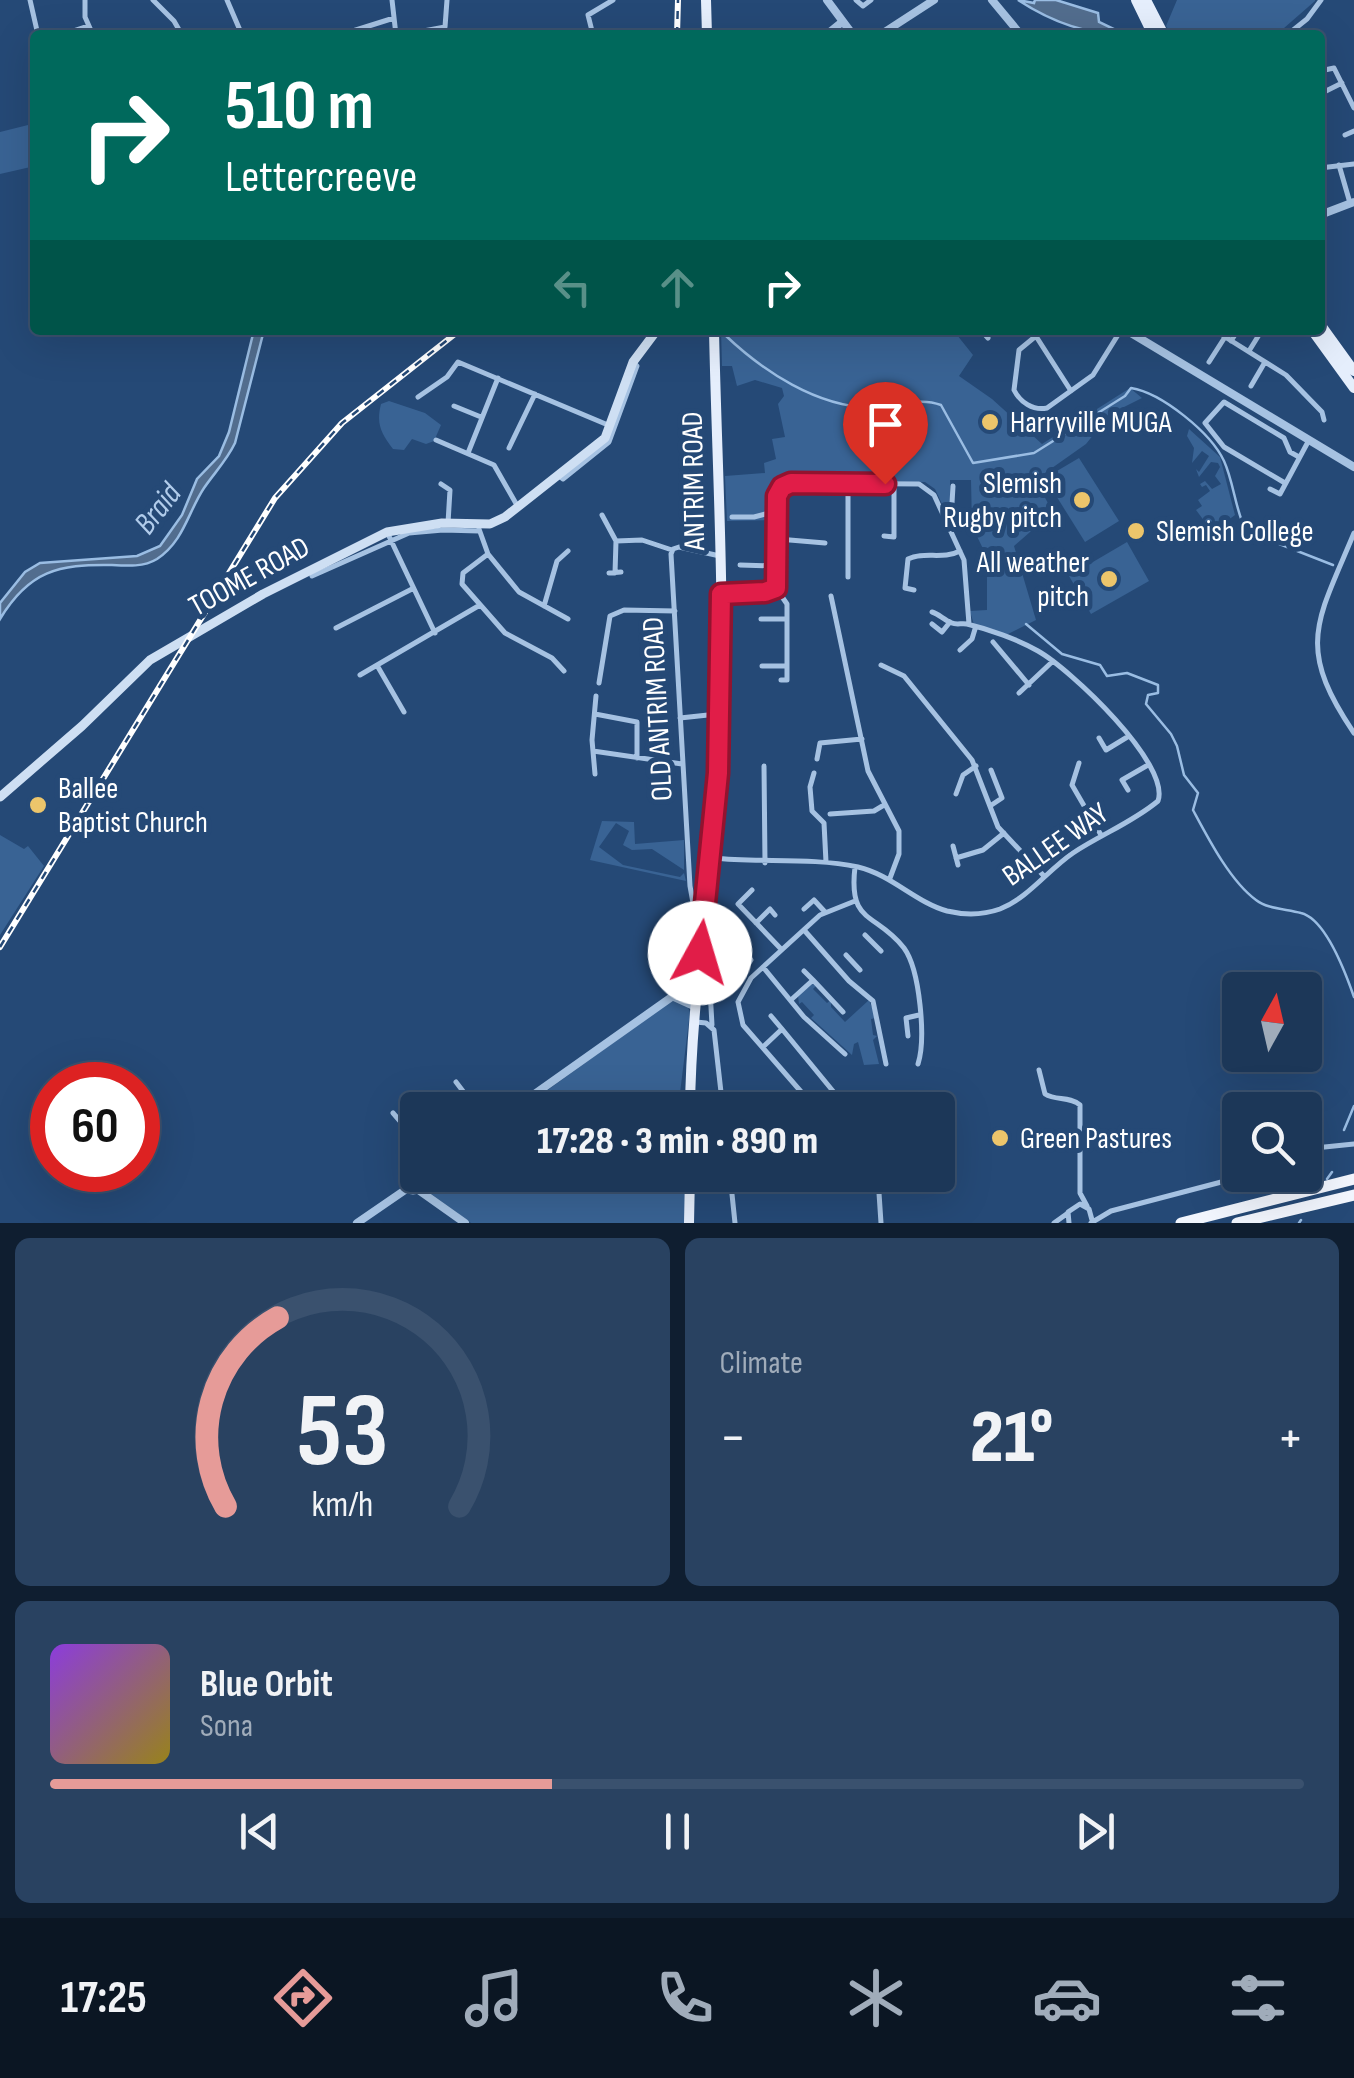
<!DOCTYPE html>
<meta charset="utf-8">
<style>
:root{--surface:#1c3758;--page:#294261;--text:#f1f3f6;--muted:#a0acba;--line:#3a516e;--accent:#e69b98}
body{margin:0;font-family:"Sofia Sans Condensed",sans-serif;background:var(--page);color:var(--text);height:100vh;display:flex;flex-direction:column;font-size:38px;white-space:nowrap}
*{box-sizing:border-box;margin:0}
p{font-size:32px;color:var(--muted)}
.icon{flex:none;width:55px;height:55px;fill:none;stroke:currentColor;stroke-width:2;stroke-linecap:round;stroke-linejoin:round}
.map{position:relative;height:1223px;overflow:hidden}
.details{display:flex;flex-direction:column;gap:15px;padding:15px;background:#0f1e30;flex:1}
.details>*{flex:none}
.banner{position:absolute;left:30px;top:30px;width:1295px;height:305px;border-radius:10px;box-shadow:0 10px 40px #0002,0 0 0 2px var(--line);background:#00695c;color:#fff;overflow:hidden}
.needle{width:65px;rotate:8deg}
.buttons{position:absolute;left:1222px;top:972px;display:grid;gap:20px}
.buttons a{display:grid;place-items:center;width:100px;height:100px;border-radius:10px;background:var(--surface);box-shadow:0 10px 40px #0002,0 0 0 2px var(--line);font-size:50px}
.speed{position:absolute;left:30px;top:1062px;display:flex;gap:20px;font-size:50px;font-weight:700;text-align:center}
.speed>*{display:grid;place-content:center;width:130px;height:130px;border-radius:50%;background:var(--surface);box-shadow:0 10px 40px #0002,0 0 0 2px var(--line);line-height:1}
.speed .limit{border:15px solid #d22;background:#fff;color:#111}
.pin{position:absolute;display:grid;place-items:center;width:85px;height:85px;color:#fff;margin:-102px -42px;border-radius:50% 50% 50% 0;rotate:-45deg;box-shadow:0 0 10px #0007}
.pin .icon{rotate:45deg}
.me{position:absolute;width:110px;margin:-55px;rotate:6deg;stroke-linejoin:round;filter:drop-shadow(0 0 8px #0008)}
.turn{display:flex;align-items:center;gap:35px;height:210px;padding:0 30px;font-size:45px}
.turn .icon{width:130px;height:130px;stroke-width:2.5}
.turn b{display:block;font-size:70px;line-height:85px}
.lanes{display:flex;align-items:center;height:95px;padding:0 30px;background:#0003;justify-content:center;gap:50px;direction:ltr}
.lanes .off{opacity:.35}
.big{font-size:75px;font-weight:800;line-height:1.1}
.details .card{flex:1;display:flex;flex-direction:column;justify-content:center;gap:15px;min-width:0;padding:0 35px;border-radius:15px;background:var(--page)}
.details .dial{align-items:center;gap:0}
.dial svg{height:260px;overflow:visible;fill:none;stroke:var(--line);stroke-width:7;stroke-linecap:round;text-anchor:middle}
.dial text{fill:var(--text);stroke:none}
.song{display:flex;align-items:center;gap:30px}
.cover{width:120px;height:120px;border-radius:15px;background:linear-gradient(135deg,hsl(270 70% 55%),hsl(50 70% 35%))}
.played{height:10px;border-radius:5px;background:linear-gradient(90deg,var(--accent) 40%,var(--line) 40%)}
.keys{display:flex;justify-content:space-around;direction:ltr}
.heat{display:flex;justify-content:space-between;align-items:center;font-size:55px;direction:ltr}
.details .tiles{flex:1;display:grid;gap:15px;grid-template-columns:1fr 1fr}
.card:last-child{grid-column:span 2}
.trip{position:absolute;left:400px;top:1092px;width:555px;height:100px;border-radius:10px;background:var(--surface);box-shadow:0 10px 40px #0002,0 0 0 2px var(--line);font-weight:800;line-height:100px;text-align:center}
.menu{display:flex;height:160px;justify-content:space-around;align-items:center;background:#0b1623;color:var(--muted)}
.menu .icon{width:70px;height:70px}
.menu .selected{color:var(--accent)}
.menu b{font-size:45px;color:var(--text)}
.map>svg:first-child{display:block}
.green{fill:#396394}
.water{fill:#526d8e;stroke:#9abde3;stroke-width:2.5}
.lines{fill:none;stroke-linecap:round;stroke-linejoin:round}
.stream{stroke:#9abde3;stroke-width:2.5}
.minor{stroke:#a6c2e2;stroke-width:5}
.tertiary{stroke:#a6c2e2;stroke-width:8}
.secondary{stroke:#cedff3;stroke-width:9}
.primary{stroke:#e5eefc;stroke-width:10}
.trunk{stroke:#f2f6fe;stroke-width:11}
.rail-casing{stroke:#fff;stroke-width:6}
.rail{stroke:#254976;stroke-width:2.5;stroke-dasharray:8;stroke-linecap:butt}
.route-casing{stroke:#92132f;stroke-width:25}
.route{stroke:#e11d48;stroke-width:18}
.poi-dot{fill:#ecc56b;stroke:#254976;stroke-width:4}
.labels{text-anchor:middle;stroke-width:10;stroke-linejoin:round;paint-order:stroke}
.poi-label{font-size:30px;fill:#fff;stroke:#254976;text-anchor:start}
.street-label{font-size:30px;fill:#fff;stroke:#254976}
.water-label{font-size:32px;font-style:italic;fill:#b1cceb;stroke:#254976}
</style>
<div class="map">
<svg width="1354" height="1223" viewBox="0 0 1354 1223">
<rect width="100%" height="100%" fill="#254976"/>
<path class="green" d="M 1177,0 L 1315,0 L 1315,1 L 1276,35 L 1172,35 L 1166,26 Z
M 28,125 L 35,166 L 0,174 L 0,132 Z
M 721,330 L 953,330 L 973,355 L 959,376 L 992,399 L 1042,444 L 1130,388 L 1142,398 L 1110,414 L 1086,444 L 1035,480 L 1053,512 L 1014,546 L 1036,620 L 1006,635 L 974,625 L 970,611 L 987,610 L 987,557 L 972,526 L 971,480 L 950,480 L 950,503 L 942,504 L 935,489 L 925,482 L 788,481 C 772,489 775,504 774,520 L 727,521 L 725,476 L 765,473 L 764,463 L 776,459 L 772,439 L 785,437 L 778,404 L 784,396 L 782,388 L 755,380 L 737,386 L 732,366 L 722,366 Z
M 389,401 L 425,413 L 441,425 L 434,441 L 426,444 L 412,439 L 404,450 L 393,449 C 381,433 376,424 381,404 Z
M 1189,429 L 1220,457 L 1235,515 L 1216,529 L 1214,534 L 1196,510 L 1202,506 L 1198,500 L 1210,491 L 1206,485 L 1202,487 L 1200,484 L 1205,481 L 1212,489 L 1221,484 L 1215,476 L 1220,467 L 1218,463 L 1211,462 L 1199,477 L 1196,469 L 1199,472 L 1209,456 L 1202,451 L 1192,463 L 1194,448 L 1187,436 Z
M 1079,458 L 1119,521 L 1085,542 L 1045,478 Z
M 1127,542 L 1149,581 L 1091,614 L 1069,576 Z
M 602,821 L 634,822 L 635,844 L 684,840 L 684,870 L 652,849 L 632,850 L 623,845 L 629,831 L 616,823 L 599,847 L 623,865 L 680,877 L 684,873 L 686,881 L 590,860 Z
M 0,835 L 24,849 L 28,846 L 44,866 L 0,935 Z
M 812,984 L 817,985 L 813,989 L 827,1003 L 831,1000 L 831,1007 L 845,1022 L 869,1000 L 876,1018 L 871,1019 L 873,1035 L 877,1036 L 873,1040 L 879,1064 L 864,1065 L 858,1042 L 854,1044 L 852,1055 L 811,1018 L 814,1015 L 802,1002 L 799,1004 L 798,996 Z
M 678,1000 L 687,1005 L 690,1012 L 680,1093 L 684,1100 L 684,1110 L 520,1110 L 671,1001 Z
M 430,1175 L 684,1175 L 687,1223 L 471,1223 L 427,1191 L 425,1183 Z"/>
<path class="water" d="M 1018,0 L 1034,3 L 1035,0 L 1056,0 L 1098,13 L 1099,22 L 1126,35 C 1087,35 1050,21 1018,0 Z
M 254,330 L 264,330 L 235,443 C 227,460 215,472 204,488 C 188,512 184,541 157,559 C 144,567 128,566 112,565 C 58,564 29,571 0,619 L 0,603 L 25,572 L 40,563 L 137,556 L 160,546 L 182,515 L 197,479 L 219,456 L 229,432 Z"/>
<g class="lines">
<path class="stream" d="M 689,330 L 710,335
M 718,335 L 725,335 C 764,372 816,406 871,408 C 895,408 917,396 941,405 L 973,463 L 1034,453 L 1125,396 L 1131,388 C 1162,393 1211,433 1224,461 C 1234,483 1235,509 1246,531 L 1333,565
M 1026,624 L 1062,654 L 1100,665 L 1107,676 L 1127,673 L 1158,685 L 1158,693 L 1148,695 L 1146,704 L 1171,734 L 1177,746 L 1184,775 L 1198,793 L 1193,810 C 1208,838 1230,881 1256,900 C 1267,909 1287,909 1301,913 C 1326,919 1346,974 1354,997
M 1344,1130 L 1354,1106
M 1327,1179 L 1332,1172
M 1299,1223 L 1301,1220"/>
<path class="minor" d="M 30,0 L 38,35
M 85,0 L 85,17 L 93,35
M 153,0 L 174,21 L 182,35
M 227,0 L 242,35
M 392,0 L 396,35
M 856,0 L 863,6 L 871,0
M 61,35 L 88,26
M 340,35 L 394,18
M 402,35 L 445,27 L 447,0
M 593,35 L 588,15 L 613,0
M 1287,35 L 1307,19 L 1321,0
M 1320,71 L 1334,68 L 1354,108
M 1320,94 L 1342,83
M 1345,135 L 1354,131
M 1339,165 L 1350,203
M 1320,168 L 1354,164
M 981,330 L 988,338
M 1032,330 L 1071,391
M 1214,330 L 1286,375 L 1322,412 L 1324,420
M 1036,336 L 1019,350 L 1014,390 C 1020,402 1033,411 1047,408 L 1093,375 L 1121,330
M 1231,341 L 1238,330
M 1249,351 L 1262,330
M 1209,362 L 1225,337
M 1251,386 L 1265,362
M 418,397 L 447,377 L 458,362 L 608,425
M 454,406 L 481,417
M 436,440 L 494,465 L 518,507
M 509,448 L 535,394
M 468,453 L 498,378
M 559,476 L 563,479 L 609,442 L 637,366 L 635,364
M 1285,483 L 1224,447 L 1205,423 L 1224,402 L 1284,438 L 1290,452 L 1299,457
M 441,484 L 450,490 L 448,523
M 1270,489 L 1280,494 L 1309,440
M 942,509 L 952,503 L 953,486
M 602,515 L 616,541
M 732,517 L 754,517 L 777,511
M 479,529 L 488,554 L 519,592 L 568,619
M 387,532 L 435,633
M 1354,533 C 1317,622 1295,646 1354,733
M 884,536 L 894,537 L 894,485
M 778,539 L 825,543
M 488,554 L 463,573 L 462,584 L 505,633 L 552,658 L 564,671
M 740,565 L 777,566
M 609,573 L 621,572
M 615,573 L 616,541 L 642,540 L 672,550
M 312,576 L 409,533 L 443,530 L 479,531
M 848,577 L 848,483
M 776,588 L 777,496 L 783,487 L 791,483 L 919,484 L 934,495 L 964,560 L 969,624
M 776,588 L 787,604 L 787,680 L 781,680
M 914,590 L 905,588 L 908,559 C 924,551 943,560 960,551
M 724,594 L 765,592 L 776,588
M 831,596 L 868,771 L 899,831 L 899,854 L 890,878
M 544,606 L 557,561 L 568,551
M 761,619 L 787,619
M 932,624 L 942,632 L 950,622
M 336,628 L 412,589
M 993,642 L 1029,685
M 960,650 L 972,639 L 975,629
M 881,665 L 904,676 L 972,760 L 998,827 L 1043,875
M 762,666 L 787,666
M 378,667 L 404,712
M 360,675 L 480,605
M 599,683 L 610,616 L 624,610 L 675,611
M 1019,693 L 1053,661
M 595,714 L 637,722 L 637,758
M 680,718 L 708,715
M 1099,738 L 1106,750 L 1129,736
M 593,751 L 682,764
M 817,759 L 820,743 L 862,739
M 1079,763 L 1072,785 L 1101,835
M 764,766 L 765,863
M 814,773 L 810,787 L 812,811 L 824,823 L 826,862
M 595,774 L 592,740 L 596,696
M 1128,790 L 1122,780 L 1148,765
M 956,794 L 963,775 L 976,766
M 990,806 L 1002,798 L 991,770
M 830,814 L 874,811 L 884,805
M 953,846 L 958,865
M 713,858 C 761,863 811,857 858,867 C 892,875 915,902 947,911 C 964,915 983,915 1000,909 C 1028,898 1048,870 1073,853 C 1100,835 1133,822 1158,801 C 1171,764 1070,669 1038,651 C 1017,639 988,629 967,624 C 962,623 956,625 952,623 C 944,620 939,614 932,612
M 956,858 L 983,850 L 1004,833
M 855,867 C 848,925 876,912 904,948 C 920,970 926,1039 918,1064
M 752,890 L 738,904 L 781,949
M 704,909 L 693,903 L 690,886 L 671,554 L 673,549 L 679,547 L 720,556
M 804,909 L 814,900 L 825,912
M 756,923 L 770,909 L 775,915
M 804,930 L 849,981 L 873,1001 L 886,1064
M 865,935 L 881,951
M 708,954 L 712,1025
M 846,955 L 860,970
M 763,967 L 804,1017 L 845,1054
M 708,975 L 744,971 L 751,960 L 742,948
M 813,980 L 843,1012
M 792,999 L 813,980 L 804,971
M 771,1016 L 782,1029
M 696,1022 L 706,1023 L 714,1030 L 723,1110
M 908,1036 L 906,1018 L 919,1015
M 763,1047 L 782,1029 L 837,1096
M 1039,1070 L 1045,1094 C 1056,1101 1069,1096 1080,1105 L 1080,1193 L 1087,1206
M 456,1082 L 472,1103 L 463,1110
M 426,1098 L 448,1110
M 817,1110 L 743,1025 L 738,1002 L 751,978 L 820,915 L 855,901
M 393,1113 L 406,1128 L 418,1126
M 1306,1141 L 1317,1146
M 1305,1149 L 1354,1144
M 730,1175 L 735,1223
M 878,1178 L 881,1223
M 1054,1223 L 1068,1213
M 1069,1223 L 1068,1212 L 1080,1204 L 1089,1209 L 1092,1220
M 1091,1223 L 1111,1211 L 1248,1175"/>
<path class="tertiary" d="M 827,0 L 853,35
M 992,0 L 1021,35
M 826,35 L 842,22
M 880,35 L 934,0
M 1320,215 L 1354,202
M 1126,330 L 1354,467
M 672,996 L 694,1006
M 512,1110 L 697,979
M407.5 1185a5.5 5.5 0 1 1 11 0a5.5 5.5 0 1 1-11 0Z
M 417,1189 L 465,1223
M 357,1223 L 408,1188"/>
<path class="secondary" d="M 0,797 L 82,726 L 150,660 L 263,594 L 387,532 L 442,523 L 490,524 L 505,517 L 605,438 L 633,362 L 657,330"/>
<path class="primary" d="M 706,0 L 707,35
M 1136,0 L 1153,35
M 1146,0 L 1164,35
M 1320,324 L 1354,371
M 1312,330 L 1354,388
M 690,1110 C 691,996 712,884 718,770 C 727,624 717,476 714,330
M 689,1223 L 690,1175"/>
<path class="trunk" d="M 1181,1223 L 1354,1179
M 1237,1223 L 1354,1195"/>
<defs>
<path id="rail" d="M 677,35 L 678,0
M 0,947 L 275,498 L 342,423 L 460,330"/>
</defs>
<use href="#rail" class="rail-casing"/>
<use href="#rail" class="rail"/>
</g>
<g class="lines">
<defs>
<path id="route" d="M 700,953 L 718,773 L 721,594 L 765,592 L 776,588 L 777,496 L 782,487 L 791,483 L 885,484"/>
</defs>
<use href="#route" class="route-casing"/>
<use href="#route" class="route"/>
</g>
<g class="poi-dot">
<circle cx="990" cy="422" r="10"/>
<circle cx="1082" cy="500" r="10"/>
<circle cx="1136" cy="531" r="10"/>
<circle cx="1109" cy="579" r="10"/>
<circle cx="38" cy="805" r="10"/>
<circle cx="1000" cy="1138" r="10"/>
</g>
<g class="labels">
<g class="poi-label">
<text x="1010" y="432">Harryville MUGA</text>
<text x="1062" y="493" text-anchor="end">Slemish<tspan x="1062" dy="34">Rugby pitch</tspan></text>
<text x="1156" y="541">Slemish College</text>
<text x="1089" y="572" text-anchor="end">All weather<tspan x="1089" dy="34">pitch</tspan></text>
<text x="58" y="798">Ballee<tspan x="58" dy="34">Baptist Church</tspan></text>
<text x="1020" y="1148">Green Pastures</text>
</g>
<g class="street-label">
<text transform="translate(693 481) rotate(-91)" y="10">ANTRIM ROAD</text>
<text transform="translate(249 576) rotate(-29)" y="10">TOOME ROAD</text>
<text transform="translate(657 709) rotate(-93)" y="10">OLD ANTRIM ROAD</text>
<text transform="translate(1055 844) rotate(-35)" y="10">BALLEE WAY</text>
</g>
<g class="water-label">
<text transform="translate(157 508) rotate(-52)" y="11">Braid</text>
</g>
</g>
</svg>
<div class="buttons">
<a><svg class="needle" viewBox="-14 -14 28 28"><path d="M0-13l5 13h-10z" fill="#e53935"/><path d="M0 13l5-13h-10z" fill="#a0acba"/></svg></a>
<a><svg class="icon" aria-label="search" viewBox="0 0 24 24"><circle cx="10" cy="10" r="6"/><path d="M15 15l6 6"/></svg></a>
</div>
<div class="speed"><div class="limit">60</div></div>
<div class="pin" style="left:885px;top:484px;background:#d93025"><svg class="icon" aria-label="arrive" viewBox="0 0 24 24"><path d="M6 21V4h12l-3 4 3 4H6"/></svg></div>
<svg class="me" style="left:700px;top:953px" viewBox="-20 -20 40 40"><circle r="19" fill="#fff"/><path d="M0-13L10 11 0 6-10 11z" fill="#e11d48"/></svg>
<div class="trip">17:28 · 3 min · 890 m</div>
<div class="banner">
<div class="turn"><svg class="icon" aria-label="right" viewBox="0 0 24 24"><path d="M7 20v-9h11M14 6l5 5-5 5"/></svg><div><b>510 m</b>Lettercreeve</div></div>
<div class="lanes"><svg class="icon off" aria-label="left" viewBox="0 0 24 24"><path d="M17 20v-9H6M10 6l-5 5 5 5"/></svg><svg class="icon off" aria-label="ahead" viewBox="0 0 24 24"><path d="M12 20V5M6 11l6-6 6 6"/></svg><svg class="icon" aria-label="right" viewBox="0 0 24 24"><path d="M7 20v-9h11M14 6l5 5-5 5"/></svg></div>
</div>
</div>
<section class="details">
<div class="tiles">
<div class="card dial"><svg viewBox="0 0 100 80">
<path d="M14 69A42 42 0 1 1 86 69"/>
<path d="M14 69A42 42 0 0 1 30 11" stroke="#e69b98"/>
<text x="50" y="56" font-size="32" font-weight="700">53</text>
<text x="50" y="72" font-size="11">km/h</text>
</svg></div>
<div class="card"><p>Climate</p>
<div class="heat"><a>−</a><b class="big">21°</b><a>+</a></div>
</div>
<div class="card">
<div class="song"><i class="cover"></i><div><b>Blue Orbit</b><p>Sona</p></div></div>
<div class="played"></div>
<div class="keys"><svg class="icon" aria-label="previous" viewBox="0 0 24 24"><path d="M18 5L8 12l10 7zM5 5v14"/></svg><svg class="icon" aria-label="pause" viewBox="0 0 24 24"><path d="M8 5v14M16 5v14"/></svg><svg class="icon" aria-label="next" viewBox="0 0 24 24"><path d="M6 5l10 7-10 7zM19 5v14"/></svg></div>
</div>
</div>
</section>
<nav class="menu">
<b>17:25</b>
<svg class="icon selected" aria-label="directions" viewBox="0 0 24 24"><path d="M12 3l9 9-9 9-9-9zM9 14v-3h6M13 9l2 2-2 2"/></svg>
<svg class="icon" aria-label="music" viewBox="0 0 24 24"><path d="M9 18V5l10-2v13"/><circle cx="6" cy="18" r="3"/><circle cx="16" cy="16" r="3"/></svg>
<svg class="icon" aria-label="phone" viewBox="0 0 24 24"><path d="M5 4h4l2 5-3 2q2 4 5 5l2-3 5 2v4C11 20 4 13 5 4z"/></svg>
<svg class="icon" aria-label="climate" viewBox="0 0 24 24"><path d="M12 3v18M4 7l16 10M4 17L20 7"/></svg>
<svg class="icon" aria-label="car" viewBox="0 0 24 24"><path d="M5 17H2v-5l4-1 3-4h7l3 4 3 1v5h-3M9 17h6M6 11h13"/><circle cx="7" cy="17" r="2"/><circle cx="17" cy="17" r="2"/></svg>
<svg class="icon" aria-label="filters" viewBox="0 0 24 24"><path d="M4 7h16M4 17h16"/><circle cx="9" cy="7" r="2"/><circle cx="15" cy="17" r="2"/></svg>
</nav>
